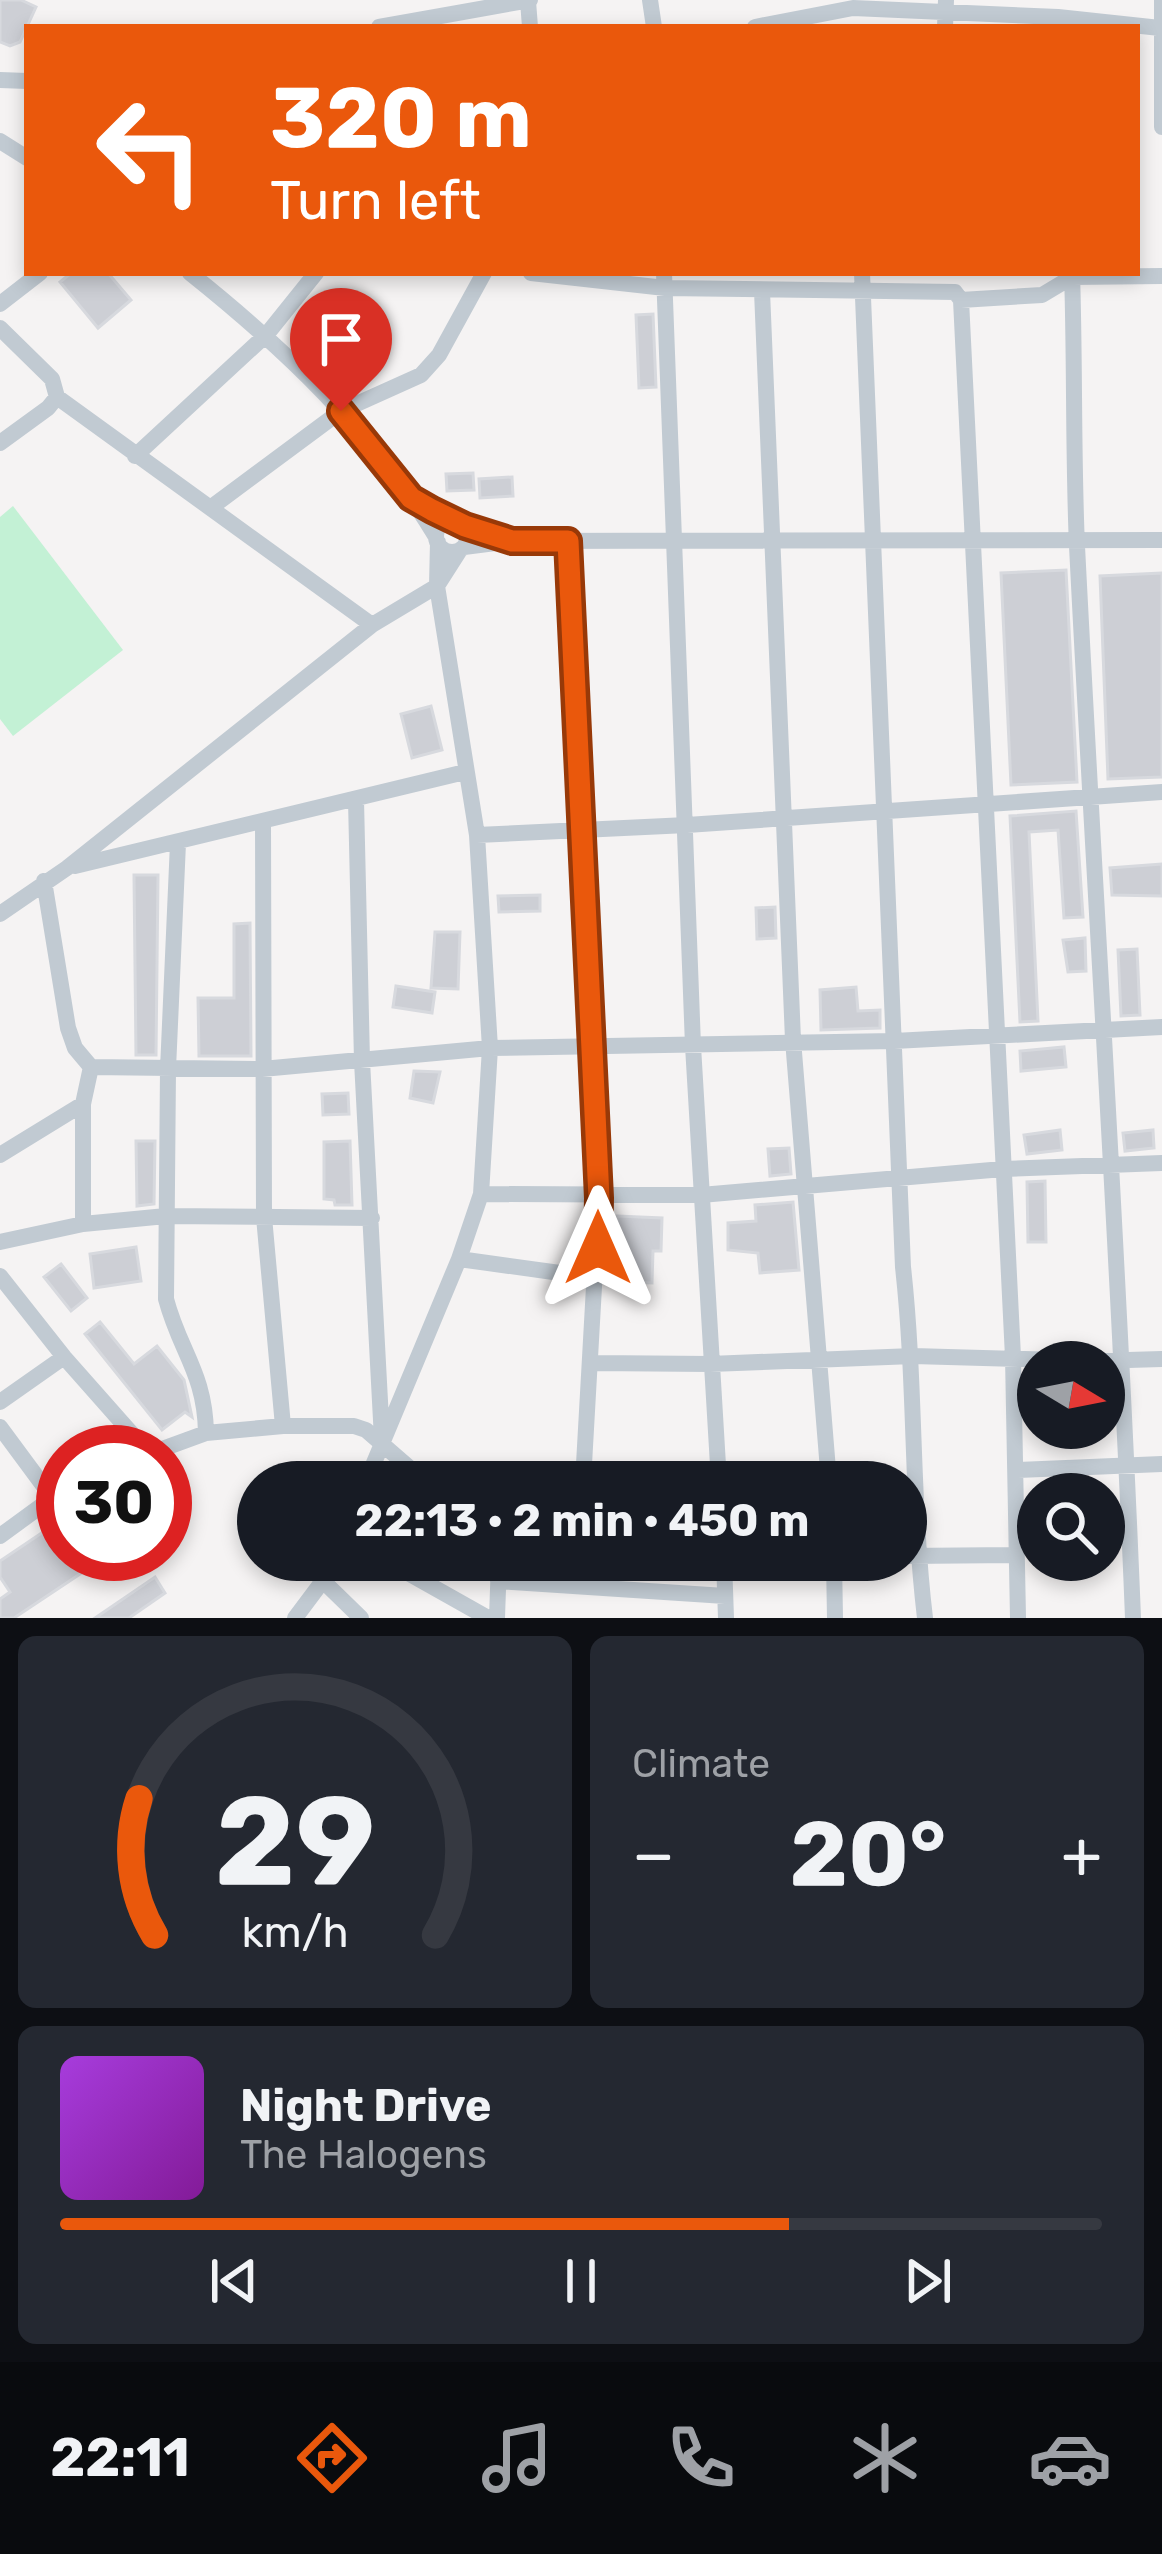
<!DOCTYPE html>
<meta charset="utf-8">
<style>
:root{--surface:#171b24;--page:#242831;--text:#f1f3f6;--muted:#9ea1a6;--line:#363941;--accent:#ea580c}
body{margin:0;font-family:Rubik,sans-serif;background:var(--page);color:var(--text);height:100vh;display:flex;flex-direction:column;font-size:45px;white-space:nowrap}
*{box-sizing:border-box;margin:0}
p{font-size:39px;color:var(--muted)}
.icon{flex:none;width:66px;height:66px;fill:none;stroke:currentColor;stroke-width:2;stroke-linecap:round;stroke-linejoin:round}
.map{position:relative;height:1618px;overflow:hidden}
.sheet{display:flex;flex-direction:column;gap:18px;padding:18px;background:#0d0f14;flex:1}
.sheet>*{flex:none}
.banner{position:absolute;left:24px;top:24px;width:1116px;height:252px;border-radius:0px;box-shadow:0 6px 18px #0003;background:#ea580c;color:#fff;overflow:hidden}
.needle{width:78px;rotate:100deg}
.buttons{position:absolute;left:1017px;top:1341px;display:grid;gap:24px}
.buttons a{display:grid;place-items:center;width:108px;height:108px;border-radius:50%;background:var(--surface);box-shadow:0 6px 18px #0003;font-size:60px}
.speed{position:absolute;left:36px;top:1425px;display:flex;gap:24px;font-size:60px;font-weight:700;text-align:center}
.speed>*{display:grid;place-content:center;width:156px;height:156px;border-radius:50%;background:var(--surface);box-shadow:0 6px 18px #0003;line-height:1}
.speed .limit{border:18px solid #d22;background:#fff;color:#111}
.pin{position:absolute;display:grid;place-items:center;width:102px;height:102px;color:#fff;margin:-123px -51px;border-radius:50% 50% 50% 0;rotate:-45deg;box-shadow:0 0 12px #0007}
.pin .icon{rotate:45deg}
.me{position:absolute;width:132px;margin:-66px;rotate:0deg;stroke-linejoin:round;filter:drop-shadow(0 0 9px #0008)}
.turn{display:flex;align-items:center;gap:42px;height:252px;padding:0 48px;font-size:54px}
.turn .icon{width:156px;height:156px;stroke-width:2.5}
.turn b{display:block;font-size:84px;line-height:102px}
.big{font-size:90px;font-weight:700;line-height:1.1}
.sheet .widget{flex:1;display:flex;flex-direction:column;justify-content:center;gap:18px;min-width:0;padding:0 42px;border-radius:18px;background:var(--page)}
.sheet .dial{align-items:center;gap:0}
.dial svg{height:312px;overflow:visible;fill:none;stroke:var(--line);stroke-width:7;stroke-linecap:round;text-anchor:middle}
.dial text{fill:var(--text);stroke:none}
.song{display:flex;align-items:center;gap:36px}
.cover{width:144px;height:144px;border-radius:18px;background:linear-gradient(135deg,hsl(280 70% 55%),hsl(290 70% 35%))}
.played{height:12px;border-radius:6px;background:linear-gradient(90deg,var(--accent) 70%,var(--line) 70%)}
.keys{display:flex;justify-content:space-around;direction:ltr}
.heat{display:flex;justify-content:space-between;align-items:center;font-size:66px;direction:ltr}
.sheet .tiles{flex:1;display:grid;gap:18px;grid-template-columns:1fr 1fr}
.widget:last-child{grid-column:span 2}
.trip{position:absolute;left:237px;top:1461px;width:690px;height:120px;border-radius:60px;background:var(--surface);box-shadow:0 6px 18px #0003;font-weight:700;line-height:120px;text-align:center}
.tabs{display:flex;height:192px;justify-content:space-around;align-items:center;background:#090b0e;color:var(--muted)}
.tabs .icon{width:84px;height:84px}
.tabs .current{color:var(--accent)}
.tabs b{font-size:54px;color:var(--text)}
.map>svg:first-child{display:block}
.green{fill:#c3f1d5}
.building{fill:#cdcfd5;stroke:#d7d9de;stroke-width:3}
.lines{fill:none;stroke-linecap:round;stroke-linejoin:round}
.minor{stroke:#c1cad2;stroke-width:16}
.route-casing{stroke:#983908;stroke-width:30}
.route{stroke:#ea580c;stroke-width:21}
</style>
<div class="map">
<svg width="1162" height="1618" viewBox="0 0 1162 1618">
<rect width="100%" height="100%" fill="#f5f3f3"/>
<path class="green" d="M 13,506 L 123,650 L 13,736 L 0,719 L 0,517 Z"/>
<path class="building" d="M 0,0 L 21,0 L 36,7 L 20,42 L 10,46 L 0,42 Z
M 71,273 L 108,273 L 131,300 L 98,328 L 60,282 Z
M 653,314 L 656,387 L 639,388 L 636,315 Z
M 473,473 L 474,490 L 447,491 L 446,474 Z
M 512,477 L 513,496 L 480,498 L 479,479 Z
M 1066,570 L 1077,782 L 1011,785 L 1001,573 Z
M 1162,573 L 1162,777 L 1108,779 L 1100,576 Z
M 431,706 L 442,750 L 412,758 L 401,714 Z
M 1076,811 L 1083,917 L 1064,918 L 1058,830 L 1029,832 L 1038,1021 L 1020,1022 L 1010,816 Z
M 1162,864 L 1162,896 L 1112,895 L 1110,868 Z
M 134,875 L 158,875 L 156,1055 L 136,1055 Z
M 540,895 L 540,911 L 499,912 L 498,896 Z
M 775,907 L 776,938 L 757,939 L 756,908 Z
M 250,923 L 251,1056 L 199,1056 L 198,998 L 234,998 L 234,924 Z
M 435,932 L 460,932 L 458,989 L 431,988 Z
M 1085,938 L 1086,971 L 1068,972 L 1063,940 Z
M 1137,949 L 1140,1015 L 1121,1016 L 1118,950 Z
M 396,986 L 435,992 L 432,1013 L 393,1007 Z
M 856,987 L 858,1011 L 880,1010 L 880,1028 L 821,1030 L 820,990 Z
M 1064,1047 L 1066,1067 L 1021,1071 L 1020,1051 Z
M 414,1071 L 440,1072 L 433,1103 L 410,1098 Z
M 348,1093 L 349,1114 L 323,1115 L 322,1094 Z
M 1060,1130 L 1062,1150 L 1027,1154 L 1024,1135 Z
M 1153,1130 L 1154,1148 L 1125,1151 L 1123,1133 Z
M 136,1141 L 155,1141 L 154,1204 L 137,1206 Z
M 350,1141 L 352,1205 L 335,1205 L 334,1200 L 324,1199 L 324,1142 Z
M 789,1148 L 791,1174 L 770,1176 L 768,1149 Z
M 1045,1181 L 1046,1242 L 1028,1242 L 1027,1182 Z
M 793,1202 L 799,1270 L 760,1273 L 758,1253 L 728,1250 L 728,1223 L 756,1221 L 755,1205 Z
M 617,1216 L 662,1218 L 661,1251 L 653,1251 L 652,1283 L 616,1282 Z
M 136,1247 L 141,1281 L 94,1288 L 90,1254 Z
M 61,1264 L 87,1298 L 71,1311 L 44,1277 Z
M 100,1322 L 134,1364 L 157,1346 L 184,1380 L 192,1417 L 185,1412 L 162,1430 L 85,1334 Z
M 55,1524 L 63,1537 L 63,1554 L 75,1554 L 86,1570 L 14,1618 L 0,1618 L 0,1599 L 10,1592 L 0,1577 L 0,1561 Z
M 155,1577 L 165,1593 L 129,1618 L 95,1618 Z"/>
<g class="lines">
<path class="minor" d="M 650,0 L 654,27
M 1162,0 L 1162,127
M 528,1 L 530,27
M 379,27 L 530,0
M 755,27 L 853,8 L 1058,17 L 1160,28
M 945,27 L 946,0
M 0,80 L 27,81
M 0,141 L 27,158
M 190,273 C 284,348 374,433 436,537
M 531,273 L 665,288 L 955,292 L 961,300 L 1013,1357 L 1018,1618
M 664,273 L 693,1046 L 719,1482
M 862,273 L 903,1267 C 916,1384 911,1501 925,1618
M 1072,273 C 1075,364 1073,455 1077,546 C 1095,903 1119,1260 1133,1618
M 762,291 L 793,1040 L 829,1482
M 961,300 L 1042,295 L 1072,277 L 1162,276
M 0,304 L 40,273
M 0,328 L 52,379 L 57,397 L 372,625
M 0,443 L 48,408 L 57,397
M 135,456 L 267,334 L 316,273
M 213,506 L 341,411 L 421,375 L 439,355 L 484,273
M436 536a16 16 0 1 1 32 0a16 16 0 1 1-32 0Z
M 568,541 L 599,1198 L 583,1482
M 464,547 L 511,541 L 1162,540
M 356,800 L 362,1061 L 382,1439
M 263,821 L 264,1217 L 283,1426
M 477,835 L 687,825 L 1162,792
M 178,843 L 168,1069 L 166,1299 C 180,1352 205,1373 206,1433
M 75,866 L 465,772
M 44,881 L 68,1028 L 75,1048 L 91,1067 L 262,1069 L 490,1048 L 894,1041 L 1162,1027
M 0,914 L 67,868 L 372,625 L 437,586 L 460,550
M 83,1104 L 83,1224
M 0,1155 L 83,1104 L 91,1067
M 481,1194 L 701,1195 L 1003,1169 L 1162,1163
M 0,1242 L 83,1224 L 166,1216 L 372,1218
M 459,1259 L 596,1278
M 0,1276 L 64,1357 L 148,1452
M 593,1363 L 710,1364 L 913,1356 L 1094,1361 L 1162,1359
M 0,1402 L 64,1357
M 0,1427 L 51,1496
M 154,1452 L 206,1433 L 283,1426 L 354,1426 L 366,1430 L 412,1470 L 432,1476 L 535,1482
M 1018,1470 L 1162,1464
M 366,1482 L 459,1259 L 481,1194 L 490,1048 L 477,835 L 437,586 L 438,542
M 0,1536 L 63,1490
M 906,1556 L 1014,1555
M 385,1560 L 488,1618
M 724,1560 L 726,1618
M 834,1560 L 835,1618
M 322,1580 L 361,1618
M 498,1581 L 725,1596
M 295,1618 L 319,1586 L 331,1560
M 497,1618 L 499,1560"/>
</g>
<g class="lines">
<defs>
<path id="route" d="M 341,411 L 411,498 L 432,510 L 465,526 L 512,541 L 568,541 L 599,1198 L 598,1248"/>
</defs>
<use href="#route" class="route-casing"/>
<use href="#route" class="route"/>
</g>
</svg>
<div class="buttons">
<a><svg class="needle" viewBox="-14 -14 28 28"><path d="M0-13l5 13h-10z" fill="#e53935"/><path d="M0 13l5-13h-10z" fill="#9ea1a6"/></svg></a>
<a><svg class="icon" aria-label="search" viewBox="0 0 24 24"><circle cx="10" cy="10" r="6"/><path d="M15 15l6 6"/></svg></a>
</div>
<div class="speed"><div class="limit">30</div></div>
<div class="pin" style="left:341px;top:411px;background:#d93025"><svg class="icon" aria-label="arrive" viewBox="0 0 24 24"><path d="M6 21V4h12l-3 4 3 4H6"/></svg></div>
<svg class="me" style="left:598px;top:1248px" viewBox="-20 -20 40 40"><path d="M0-17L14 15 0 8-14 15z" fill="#ea580c" stroke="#fff" stroke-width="4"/></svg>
<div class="trip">22:13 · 2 min · 450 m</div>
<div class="banner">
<div class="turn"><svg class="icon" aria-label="left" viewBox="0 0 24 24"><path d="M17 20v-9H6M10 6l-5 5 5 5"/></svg><div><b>320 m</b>Turn left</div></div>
</div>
</div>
<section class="sheet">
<div class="tiles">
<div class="widget dial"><svg viewBox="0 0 100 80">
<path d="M14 69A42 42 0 1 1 86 69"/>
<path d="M14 69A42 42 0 0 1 10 34" stroke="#ea580c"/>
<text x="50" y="56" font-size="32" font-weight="700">29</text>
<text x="50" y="72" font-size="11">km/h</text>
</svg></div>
<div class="widget"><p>Climate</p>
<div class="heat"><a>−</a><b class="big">20°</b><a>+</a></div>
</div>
<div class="widget">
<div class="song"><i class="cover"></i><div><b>Night Drive</b><p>The Halogens</p></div></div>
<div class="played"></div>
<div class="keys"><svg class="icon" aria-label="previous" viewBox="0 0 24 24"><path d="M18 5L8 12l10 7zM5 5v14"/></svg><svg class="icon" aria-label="pause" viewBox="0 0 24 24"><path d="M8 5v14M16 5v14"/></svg><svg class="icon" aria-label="next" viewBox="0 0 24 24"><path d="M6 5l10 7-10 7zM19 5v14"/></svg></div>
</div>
</div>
</section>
<nav class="tabs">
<b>22:11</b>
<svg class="icon current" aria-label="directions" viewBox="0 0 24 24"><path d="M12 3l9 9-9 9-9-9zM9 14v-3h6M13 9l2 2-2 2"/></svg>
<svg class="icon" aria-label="music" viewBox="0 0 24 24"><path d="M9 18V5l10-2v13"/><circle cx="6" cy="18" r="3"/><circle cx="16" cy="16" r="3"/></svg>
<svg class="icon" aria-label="phone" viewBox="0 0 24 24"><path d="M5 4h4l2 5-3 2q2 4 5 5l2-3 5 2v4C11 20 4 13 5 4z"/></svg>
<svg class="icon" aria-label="climate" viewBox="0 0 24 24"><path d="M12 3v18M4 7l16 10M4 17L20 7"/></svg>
<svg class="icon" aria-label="car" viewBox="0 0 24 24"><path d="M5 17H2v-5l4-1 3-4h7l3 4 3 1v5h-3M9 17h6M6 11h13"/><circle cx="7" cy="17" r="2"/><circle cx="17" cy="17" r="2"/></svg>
</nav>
